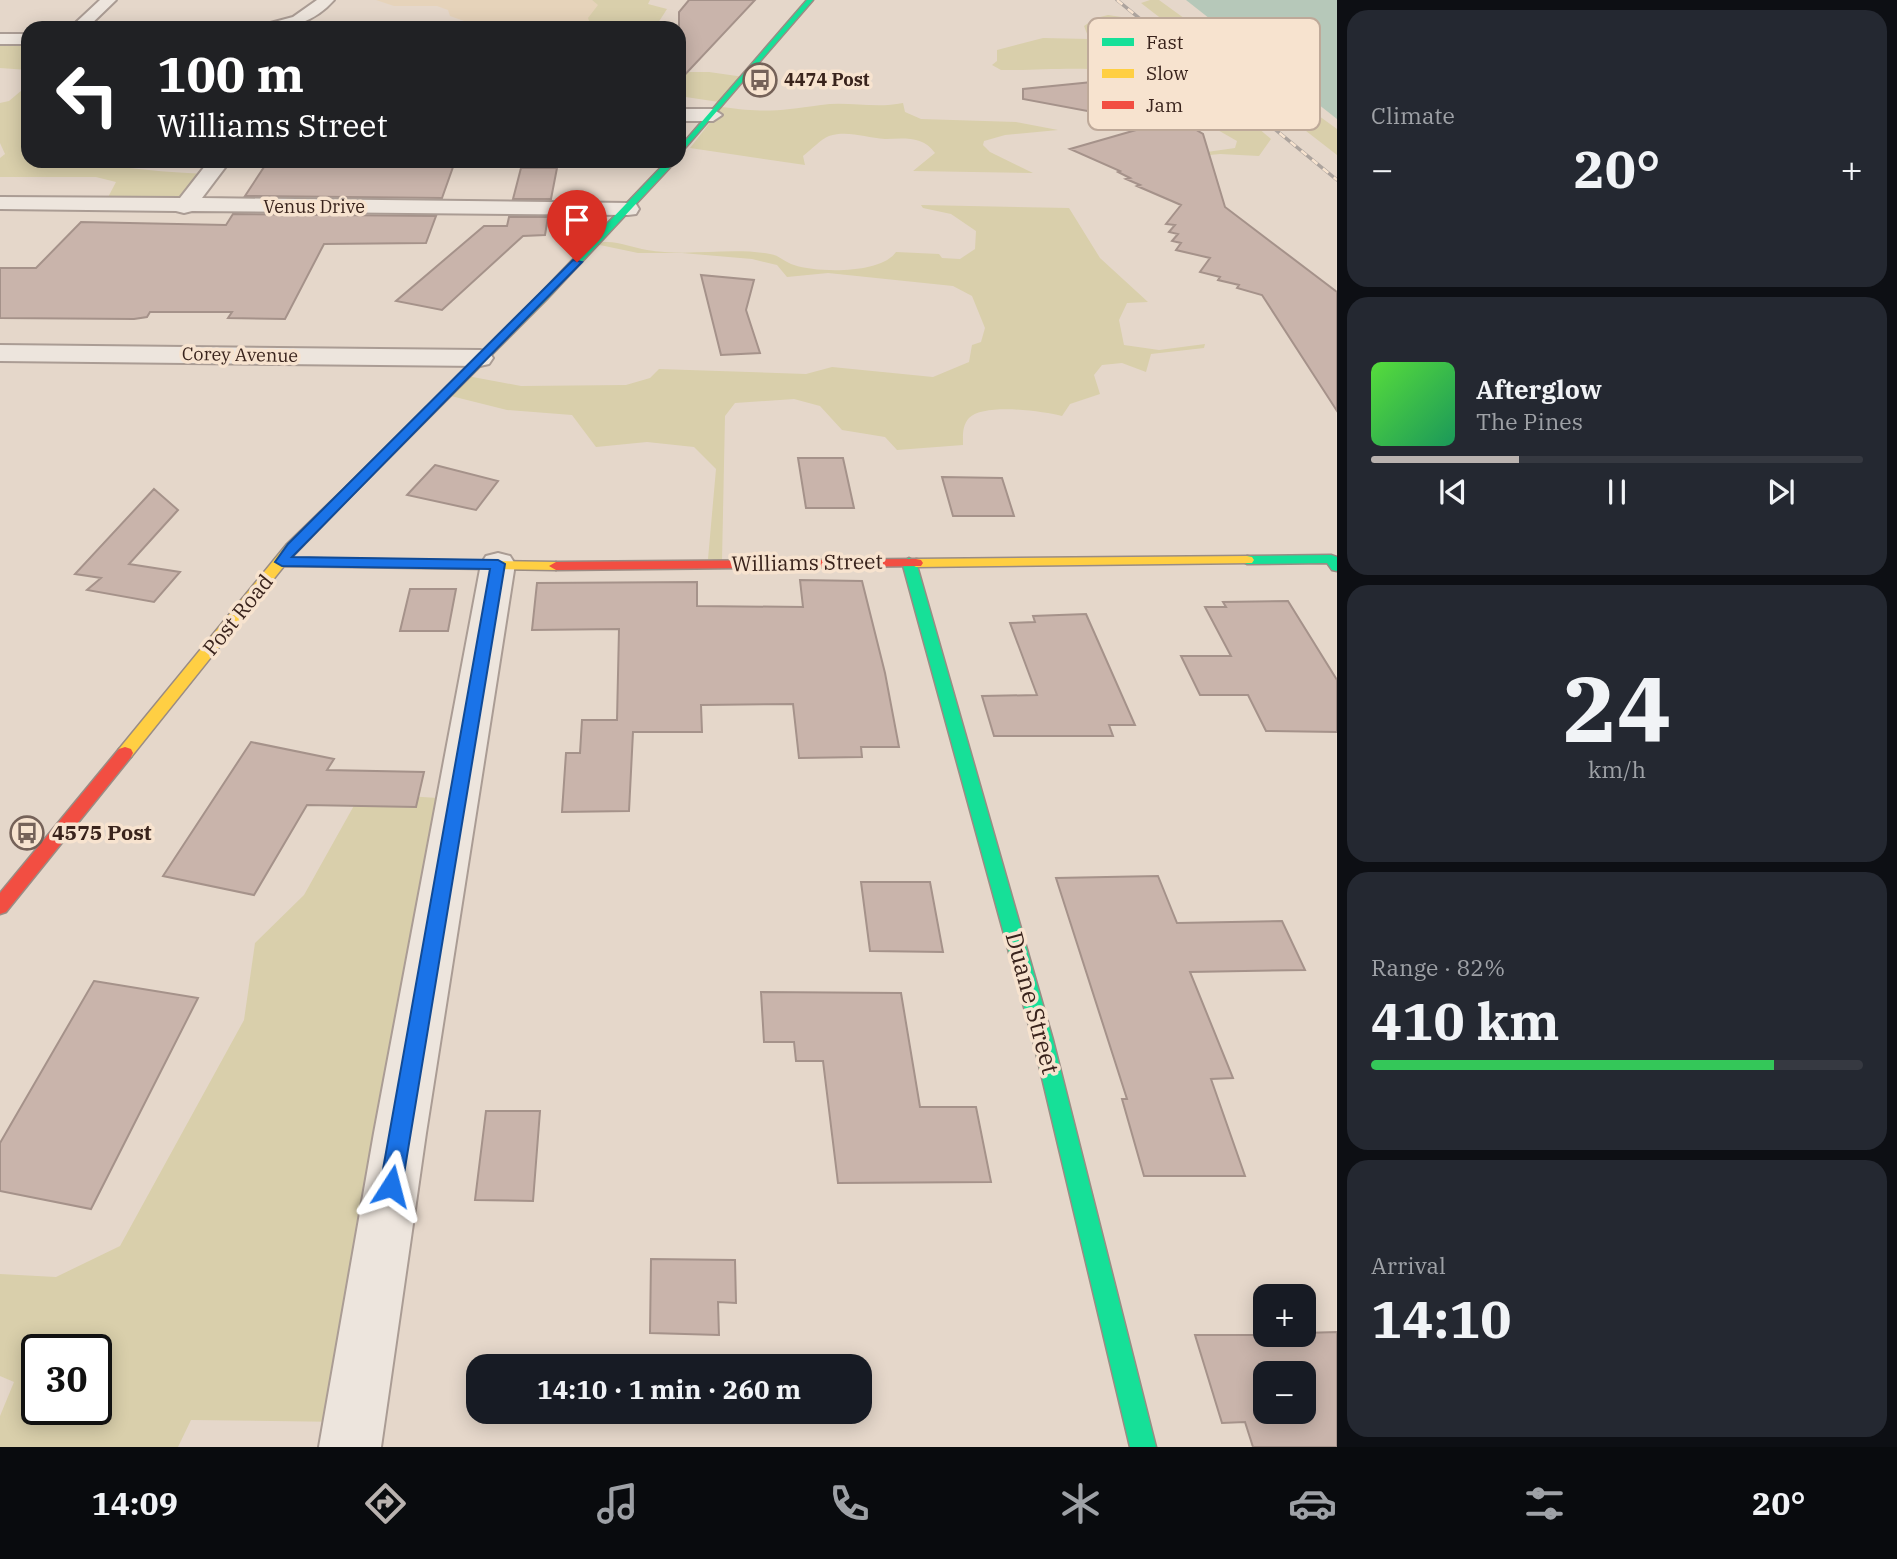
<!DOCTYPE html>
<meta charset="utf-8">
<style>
:root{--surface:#171b24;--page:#242831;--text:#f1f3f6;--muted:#9ea1a6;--line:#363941;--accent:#b9b2af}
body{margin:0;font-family:"IBM Plex Serif",serif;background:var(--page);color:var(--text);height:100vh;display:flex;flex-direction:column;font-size:26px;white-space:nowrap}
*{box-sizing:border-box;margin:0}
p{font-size:23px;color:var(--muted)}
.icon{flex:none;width:38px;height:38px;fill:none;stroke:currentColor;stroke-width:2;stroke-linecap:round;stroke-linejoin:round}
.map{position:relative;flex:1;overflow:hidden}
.details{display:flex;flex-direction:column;gap:10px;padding:10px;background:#0d0f14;width:560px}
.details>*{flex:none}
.guide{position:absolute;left:21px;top:21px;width:665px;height:147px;border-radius:21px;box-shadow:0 4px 18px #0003;background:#202124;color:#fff;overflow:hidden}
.fabs{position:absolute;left:1253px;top:1284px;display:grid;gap:14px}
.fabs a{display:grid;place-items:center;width:63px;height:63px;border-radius:14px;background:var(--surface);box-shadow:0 4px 18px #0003;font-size:35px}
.speed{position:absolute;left:21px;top:1334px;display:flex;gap:14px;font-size:35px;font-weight:700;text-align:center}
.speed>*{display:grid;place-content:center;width:91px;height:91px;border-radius:50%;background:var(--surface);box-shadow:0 4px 18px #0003;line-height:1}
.speed .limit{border:4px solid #111;border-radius:10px;background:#fff;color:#111}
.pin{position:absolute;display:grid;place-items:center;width:60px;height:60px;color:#fff;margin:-72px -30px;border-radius:50% 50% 50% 0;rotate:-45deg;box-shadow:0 0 7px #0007}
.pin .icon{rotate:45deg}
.me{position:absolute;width:77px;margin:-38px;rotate:9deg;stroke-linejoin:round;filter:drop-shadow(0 0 5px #0008)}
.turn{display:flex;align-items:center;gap:24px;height:147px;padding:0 21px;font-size:32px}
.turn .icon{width:91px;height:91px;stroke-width:2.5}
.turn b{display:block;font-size:49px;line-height:60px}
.big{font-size:52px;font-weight:700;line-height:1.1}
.details .tile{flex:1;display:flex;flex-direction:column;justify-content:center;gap:10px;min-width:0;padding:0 24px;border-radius:21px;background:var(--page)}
.details .dial{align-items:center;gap:0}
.dial b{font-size:91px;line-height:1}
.song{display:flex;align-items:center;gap:21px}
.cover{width:84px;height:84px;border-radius:10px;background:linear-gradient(135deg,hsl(110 70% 55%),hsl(150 70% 35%))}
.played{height:7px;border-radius:4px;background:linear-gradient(90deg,var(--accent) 30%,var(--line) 30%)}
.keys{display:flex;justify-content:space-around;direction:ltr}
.heat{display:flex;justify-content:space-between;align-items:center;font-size:38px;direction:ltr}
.charge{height:10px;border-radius:5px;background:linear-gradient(90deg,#34c759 82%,var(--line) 0)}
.trip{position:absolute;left:466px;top:1354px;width:406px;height:70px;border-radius:21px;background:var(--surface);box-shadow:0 4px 18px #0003;font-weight:700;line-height:70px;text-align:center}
.tabs{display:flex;height:112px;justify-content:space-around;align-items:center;background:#090b0e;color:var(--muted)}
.tabs .icon{width:49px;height:49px}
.tabs .active{color:var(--accent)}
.tabs b{font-size:32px;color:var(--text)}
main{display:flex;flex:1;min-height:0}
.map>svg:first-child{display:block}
.farmland{fill:#e6d3ba}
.green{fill:#d9cfab;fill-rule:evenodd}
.water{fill:#b6c8b9}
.building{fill:#c9b4ab;stroke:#a5928a;stroke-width:2;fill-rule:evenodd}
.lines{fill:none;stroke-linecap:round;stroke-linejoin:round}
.street-casing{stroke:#aa9c94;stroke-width:4}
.fast-casing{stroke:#9a8c84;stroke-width:3}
.slow-casing{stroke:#9a8c84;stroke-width:3}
.jam-casing{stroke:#9a8c84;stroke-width:3}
.street{fill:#ede5dd;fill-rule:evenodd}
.fast{fill:#16e098;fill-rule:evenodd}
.slow{fill:#ffcf43;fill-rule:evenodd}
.jam{fill:#f24e42;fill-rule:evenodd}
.rail-casing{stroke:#aca39d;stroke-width:3.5}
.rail{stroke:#f7e3cf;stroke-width:2.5;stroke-dasharray:7;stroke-linecap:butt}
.route{fill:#1a73e8;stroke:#114b97;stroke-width:2}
.labels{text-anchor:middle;stroke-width:7;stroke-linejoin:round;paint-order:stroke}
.far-poi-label{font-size:18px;font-weight:bold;fill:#39231c;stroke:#f7e3cf;text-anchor:start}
.far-street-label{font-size:18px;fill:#39231c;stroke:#f7e3cf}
.street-label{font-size:21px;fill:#39231c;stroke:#f7e3cf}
.poi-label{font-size:21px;font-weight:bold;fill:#39231c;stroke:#f7e3cf;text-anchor:start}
.near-street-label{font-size:24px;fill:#39231c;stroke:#f7e3cf}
.key{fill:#f7e3cf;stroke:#bea999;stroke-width:2}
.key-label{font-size:19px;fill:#39231c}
</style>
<main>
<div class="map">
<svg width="1337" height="1447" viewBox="0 0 1337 1447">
<rect width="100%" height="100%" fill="#e5d7ca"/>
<path class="farmland" d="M 376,0 L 592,0 L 599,5 L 589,18 L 591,26 L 587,28 L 484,28 L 450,16 L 448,10 L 437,6 L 394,6 Z"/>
<path class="green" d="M 592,0 L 650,0 L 648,4 L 667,9 L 658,23 L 652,26 L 587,28 L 591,26 L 588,18 L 598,5 Z
M 1150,0 L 1159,0 L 1337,129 L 1337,155 L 1141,3 Z
M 1108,15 L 1128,18 L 1271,139 L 1259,156 L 1220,154 L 1199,156 L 1200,153 L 1235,148 L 1237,141 L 1216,129 L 1219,124 C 1196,102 1180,94 1150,85 C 1143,83 1138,77 1131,75 C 1097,64 1038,71 1001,70 L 992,65 L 997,61 L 997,50 L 1043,38 L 1089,39 L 1084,26 L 1096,18 Z
M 0,39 L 28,39 L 28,70 L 0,68 Z
M 679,72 L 709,72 L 744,77 L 719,102 L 679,96 Z
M 28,85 L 28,161 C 89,161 145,172 206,174 L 180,206 L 104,205 L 116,182 L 96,177 L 0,177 L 0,158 L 5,154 L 0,143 L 0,103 L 9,101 Z
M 903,103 L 905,112 L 921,119 L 1016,122 L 1058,130 L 1005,135 L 984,141 L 983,145 L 990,152 L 1033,173 L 913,171 L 935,153 C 922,135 902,139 885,139 C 866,138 848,130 829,136 C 821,139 811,150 803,156 L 805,165 L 690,148 L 722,107 C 765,113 779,111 821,105 C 848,101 875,109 903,103 Z
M 921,205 L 1069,208 L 1100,258 L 1148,302 L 1127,303 L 1119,320 L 1124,345 L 1159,350 L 1205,344 L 1204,348 L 1151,354 L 1146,372 L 1122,363 L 1102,365 L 1094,375 L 1100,394 L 1070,404 L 1062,416 C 1042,411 984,403 969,418 C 962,426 963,435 963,445 L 897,450 L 885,437 L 842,430 L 820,406 L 794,399 L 735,403 L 725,416 L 722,561 L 708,559 L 716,469 L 694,447 L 647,442 L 596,447 L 572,415 L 507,410 L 443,394 L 462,375 L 521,386 L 626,385 L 650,378 L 659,369 L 806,374 L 832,367 L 933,377 L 969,362 L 972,345 L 981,342 L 985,328 L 972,296 L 953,286 L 828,273 L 787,277 L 777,265 L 752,259 L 682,253 L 638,253 L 595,244 C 612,238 629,247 647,250 C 687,257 730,247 770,254 C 779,255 786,263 794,265 C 818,273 881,274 896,252 L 939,254 L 942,258 L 960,259 L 975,249 L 976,231 L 951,214 L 923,208 Z
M 361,793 L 453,799 L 347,1422 L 191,1420 L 178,1447 L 0,1447 L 0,1416 L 14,1382 L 0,1376 L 0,1274 L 56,1277 L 120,1246 L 244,1020 L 255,943 L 304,895 ZM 37,1349 L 96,1349 L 96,1409 L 37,1409 Z"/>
<path class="water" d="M 1186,0 L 1337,0 L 1337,119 Z"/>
<path class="building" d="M 689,0 L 755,0 L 679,81 L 679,12 Z
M 1112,80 L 1203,134 L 1225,207 L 1337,292 L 1337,411 L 1262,295 L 1237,288 L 1239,285 L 1218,280 L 1220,277 L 1200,272 L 1210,258 L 1176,250 L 1181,243 L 1172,241 L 1178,234 L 1169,232 L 1175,225 L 1166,224 L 1181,205 L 1137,186 L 1140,185 L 1126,179 L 1130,178 L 1118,172 L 1120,171 L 1070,149 L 1157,124 L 1023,99 L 1023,89 Z
M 264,167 L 453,167 L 442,198 L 245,196 Z
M 521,168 L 557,168 L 551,199 L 513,199 Z
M 233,214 L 436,216 L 426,243 L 324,244 L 285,319 L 228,318 L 232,312 L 150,312 L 147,317 L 134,319 L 0,318 L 0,268 L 36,268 L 81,222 L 226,225 Z
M 509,217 L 548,217 L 545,235 L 523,236 L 442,310 L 396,301 L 484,226 L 507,226 Z
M 701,275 L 754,280 L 746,310 L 760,353 L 721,355 Z
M 798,458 L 843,458 L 854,508 L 806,508 Z
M 435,465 L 498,481 L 476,510 L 407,495 Z
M 942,477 L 1002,478 L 1014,516 L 953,516 Z
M 154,489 L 178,510 L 129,564 L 180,572 L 154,602 L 87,590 L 101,578 L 75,574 Z
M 800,580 L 862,581 L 885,673 L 899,747 L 861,747 L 862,757 L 799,758 L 793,704 L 701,705 L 702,732 L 633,732 L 629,811 L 562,812 L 566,753 L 580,753 L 582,720 L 617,720 L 619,629 L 532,630 L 537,583 L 697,582 L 697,606 L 803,607 Z
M 410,589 L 456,589 L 448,631 L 400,631 Z
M 1288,601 L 1337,680 L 1337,732 L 1266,731 L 1248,695 L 1200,695 L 1181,656 L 1231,656 L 1205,607 L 1226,607 L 1223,602 Z
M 1086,614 L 1135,725 L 1109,725 L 1113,736 L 994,736 L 982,696 L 1037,695 L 1010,623 L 1035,622 L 1033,616 Z
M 251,742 L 334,759 L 327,770 L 424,772 L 416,807 L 307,805 L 254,895 L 163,876 Z
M 1158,876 L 1177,923 L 1282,921 L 1305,970 L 1190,972 L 1233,1078 L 1211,1079 L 1245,1176 L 1144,1176 L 1122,1099 L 1127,1099 L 1056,878 Z
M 861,882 L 930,882 L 943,952 L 870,951 Z
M 94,981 L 198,998 L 91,1209 L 0,1191 L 0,1143 Z
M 761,992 L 901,993 L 920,1107 L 976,1107 L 991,1182 L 838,1183 L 823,1061 L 796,1061 L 794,1042 L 764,1042 Z
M 486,1111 L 540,1111 L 533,1201 L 475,1200 Z
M 651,1259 L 735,1260 L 736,1303 L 718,1302 L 719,1335 L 650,1333 Z
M 1337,1332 L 1337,1447 L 1253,1447 L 1245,1422 L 1222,1423 L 1195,1335 L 1304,1335 L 1304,1333 ZM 1265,1374 L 1304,1374 L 1304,1412 L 1265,1412 Z"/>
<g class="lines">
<defs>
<path id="street" d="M 100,0 L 116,0 L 87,28 L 70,28 Z
M 317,0 L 334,0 C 314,23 290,28 261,28 L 263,25 L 293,17 Z
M 0,34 L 28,34 L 28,44 L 0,44 Z
M 679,109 L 713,109 L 722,115 L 713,121 L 679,121 Z
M 209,161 L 230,161 L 202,198 L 628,203 L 636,204 L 639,209 L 636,214 L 628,215 L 192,211 L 184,213 L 176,211 L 0,209 L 0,197 L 180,198 Z
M 0,345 L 480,350 L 489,352 L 493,358 L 489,364 L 480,366 L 0,361 Z
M 498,553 L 510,556 L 515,564 L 426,1133 L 381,1447 L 319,1447 L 374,1133 L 481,564 L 486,556 Z"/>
<path id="fast" d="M 807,0 L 813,0 L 679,155 L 679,148 Z
M 667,161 L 676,161 L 547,299 L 355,492 L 347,492 L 347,486 L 539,295 Z
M 1331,555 L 1337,557 L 1337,571 L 1332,570 L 1327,563 L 1247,564 L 1240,560 L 1247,556 Z
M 909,558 L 916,562 L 1053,1040 L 1156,1447 L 1130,1447 L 1033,1040 L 902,562 Z"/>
<path id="slow" d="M 351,485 L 357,489 L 355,492 L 291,558 L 556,562 L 563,566 L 556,570 L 284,566 L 131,757 L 119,757 L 117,753 L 119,749 L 287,544 L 347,486 Z
M 1247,556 L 1252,557 L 1254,560 L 1252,563 L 916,567 L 909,563 L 916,559 Z"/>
<path id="jam" d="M 916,559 L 921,560 L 923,563 L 921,566 L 556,570 L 549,566 L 556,562 Z
M 125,747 L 131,749 L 133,753 L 131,757 L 6,912 L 0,914 L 0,893 L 119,749 Z"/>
</defs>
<use href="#street" class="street-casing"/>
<use href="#fast" class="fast-casing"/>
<use href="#slow" class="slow-casing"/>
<use href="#jam" class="jam-casing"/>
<use href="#street" class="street"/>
<use href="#fast" class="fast"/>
<use href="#slow" class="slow"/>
<use href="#jam" class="jam"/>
<defs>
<path id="rail" d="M 1117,0 L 1337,180"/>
</defs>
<use href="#rail" class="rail-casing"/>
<use href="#rail" class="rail"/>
</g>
<path class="route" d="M 573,260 L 582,262 L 292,557 L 498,560 L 505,564 L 402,1186 L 399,1193 L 391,1197 L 383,1193 L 380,1186 L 490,569 L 282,566 L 275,562 L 288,544 Z"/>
<defs>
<symbol id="bus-ring" viewBox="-11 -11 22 22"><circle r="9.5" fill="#f7e3cf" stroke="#756259" stroke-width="1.5"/><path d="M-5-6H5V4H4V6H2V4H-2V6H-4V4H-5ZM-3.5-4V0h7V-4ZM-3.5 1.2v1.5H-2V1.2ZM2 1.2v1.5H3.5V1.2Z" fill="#756259"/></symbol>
</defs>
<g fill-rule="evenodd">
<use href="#bus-ring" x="741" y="61" width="38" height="38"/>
<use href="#bus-ring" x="8" y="814" width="38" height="38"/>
</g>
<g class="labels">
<g class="far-poi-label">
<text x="784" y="86">4474 Post</text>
</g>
<g class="far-street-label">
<text x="314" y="213">Venus Drive</text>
<text transform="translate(240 355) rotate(1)" y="6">Corey Avenue</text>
</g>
<g class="street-label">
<text transform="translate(807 563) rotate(-1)" y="7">Williams Street</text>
<text transform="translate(238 615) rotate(-51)" y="7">Post Road</text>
</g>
<g class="poi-label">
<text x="52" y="840">4575 Post</text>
</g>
<g class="near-street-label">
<text transform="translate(1032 1003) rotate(75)" y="8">Duane Street</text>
</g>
</g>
<rect x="1088" y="18" width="232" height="112" rx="10" class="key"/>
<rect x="1102" y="38" width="32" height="8" fill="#16e098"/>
<rect x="1102" y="69" width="32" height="9" fill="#ffcf43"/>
<rect x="1102" y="101" width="32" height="8" fill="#f24e42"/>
<g class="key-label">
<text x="1146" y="49">Fast</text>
<text x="1146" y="80">Slow</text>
<text x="1146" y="112">Jam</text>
</g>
</svg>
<div class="fabs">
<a>+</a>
<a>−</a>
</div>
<div class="speed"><div class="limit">30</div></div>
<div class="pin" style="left:577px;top:262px;background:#d93025"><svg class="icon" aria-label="arrive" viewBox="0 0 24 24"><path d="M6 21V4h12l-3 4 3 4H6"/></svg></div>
<svg class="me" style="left:391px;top:1186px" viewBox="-20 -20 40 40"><path d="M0-17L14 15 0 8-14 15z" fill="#1a73e8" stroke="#fff" stroke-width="4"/></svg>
<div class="trip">14:10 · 1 min · 260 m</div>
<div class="guide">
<div class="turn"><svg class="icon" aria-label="left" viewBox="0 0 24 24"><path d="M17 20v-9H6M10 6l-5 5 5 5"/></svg><div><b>100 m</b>Williams Street</div></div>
</div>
</div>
<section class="details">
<div class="tile"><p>Climate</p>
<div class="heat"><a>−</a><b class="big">20°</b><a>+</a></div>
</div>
<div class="tile">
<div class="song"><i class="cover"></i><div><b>Afterglow</b><p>The Pines</p></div></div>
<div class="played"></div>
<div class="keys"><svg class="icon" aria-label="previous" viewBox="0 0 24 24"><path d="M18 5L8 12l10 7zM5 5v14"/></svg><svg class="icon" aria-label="pause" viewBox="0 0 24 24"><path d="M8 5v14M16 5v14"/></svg><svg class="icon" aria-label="next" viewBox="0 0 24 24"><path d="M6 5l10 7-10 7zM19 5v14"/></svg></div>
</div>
<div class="tile dial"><b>24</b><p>km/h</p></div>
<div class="tile"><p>Range · 82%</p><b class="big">410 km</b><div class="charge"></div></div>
<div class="tile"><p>Arrival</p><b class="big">14:10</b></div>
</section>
</main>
<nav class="tabs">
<b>14:09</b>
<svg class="icon active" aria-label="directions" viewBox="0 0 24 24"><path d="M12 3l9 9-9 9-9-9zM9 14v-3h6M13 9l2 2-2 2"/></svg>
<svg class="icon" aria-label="music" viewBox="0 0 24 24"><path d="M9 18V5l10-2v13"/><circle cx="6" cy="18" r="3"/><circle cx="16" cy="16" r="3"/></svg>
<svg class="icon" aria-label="phone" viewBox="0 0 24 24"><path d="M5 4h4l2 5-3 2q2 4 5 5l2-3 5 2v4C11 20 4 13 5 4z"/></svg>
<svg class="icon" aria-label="climate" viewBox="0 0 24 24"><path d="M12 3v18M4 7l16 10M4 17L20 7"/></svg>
<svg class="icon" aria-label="car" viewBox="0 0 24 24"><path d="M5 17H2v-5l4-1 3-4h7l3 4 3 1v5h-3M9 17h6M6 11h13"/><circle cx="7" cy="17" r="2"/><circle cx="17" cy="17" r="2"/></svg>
<svg class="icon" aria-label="filters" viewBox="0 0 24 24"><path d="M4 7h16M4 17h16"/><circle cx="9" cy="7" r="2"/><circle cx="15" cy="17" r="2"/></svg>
<b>20°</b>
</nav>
